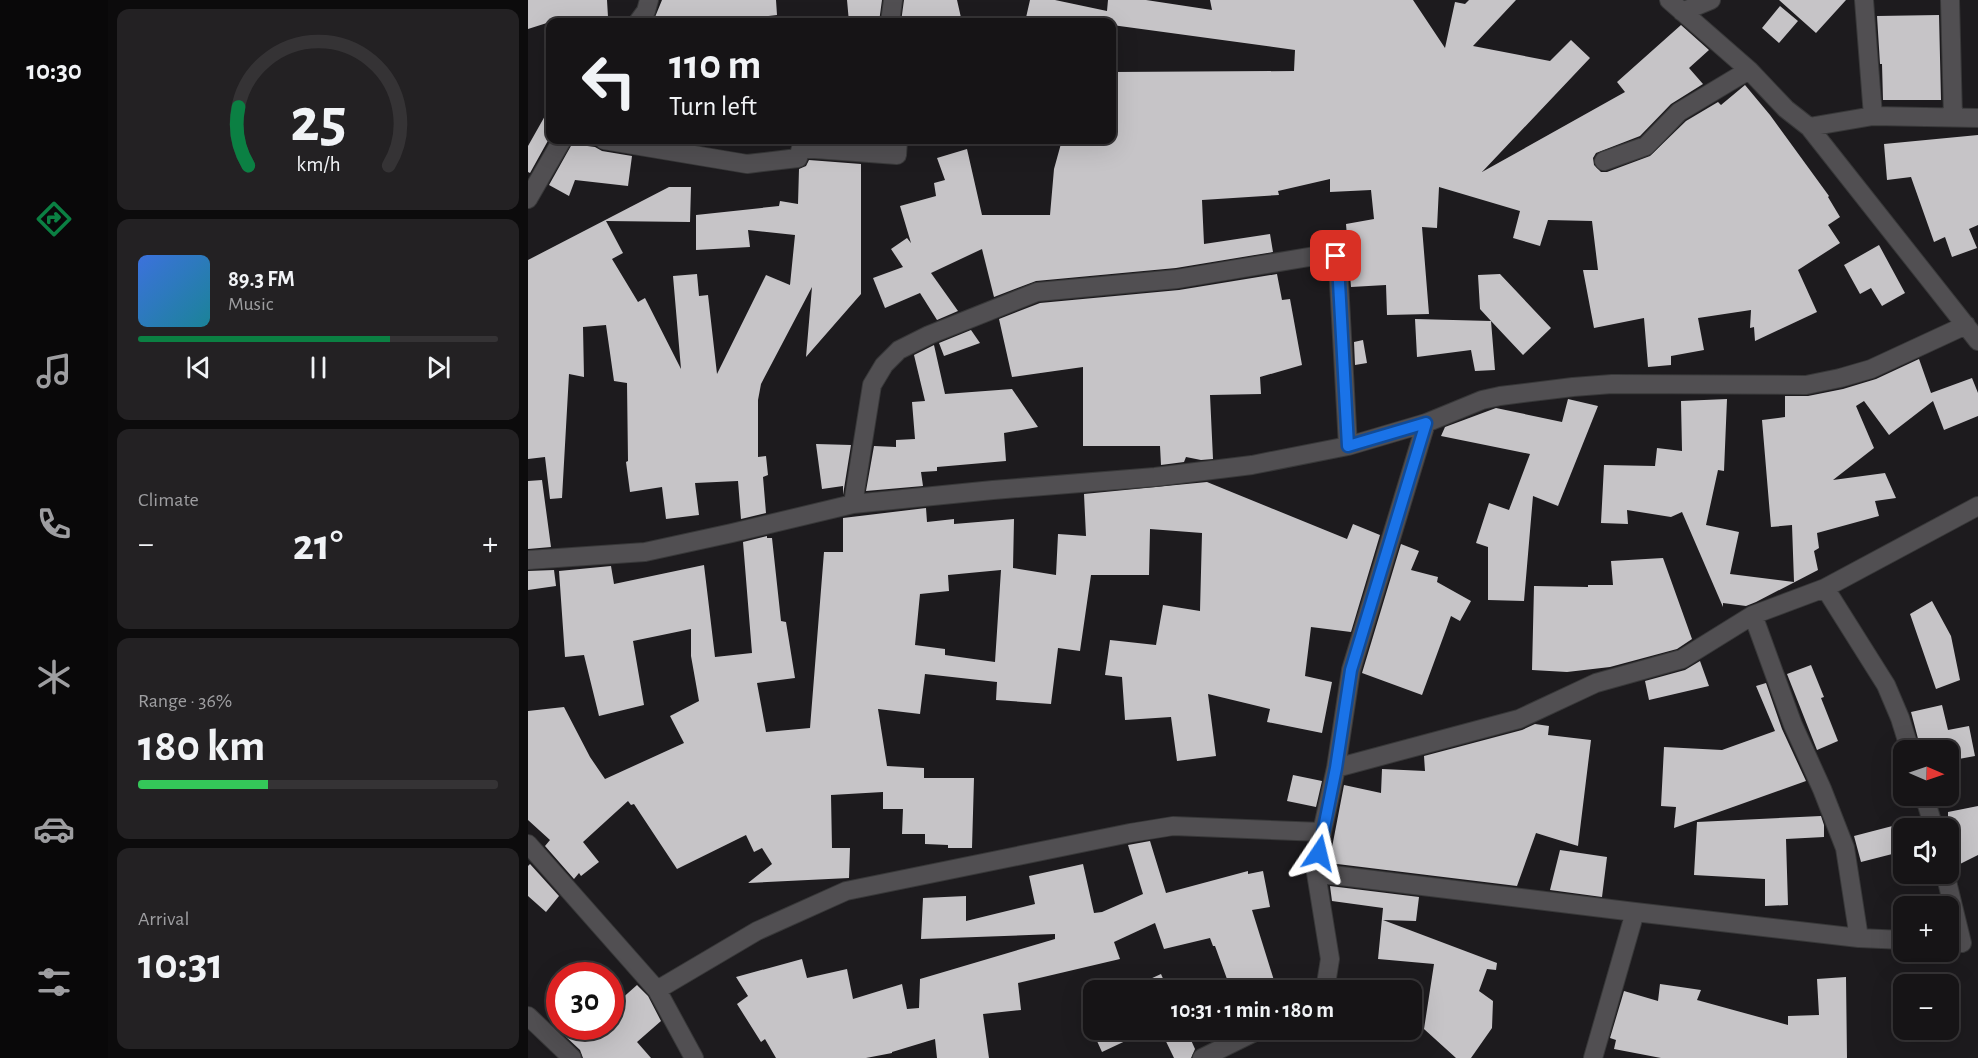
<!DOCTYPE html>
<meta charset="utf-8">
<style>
:root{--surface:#161416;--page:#232123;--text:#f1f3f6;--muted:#9e9ea1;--line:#353335;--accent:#0b8043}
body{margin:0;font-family:"Alegreya Sans",sans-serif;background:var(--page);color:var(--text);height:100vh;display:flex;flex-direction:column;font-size:22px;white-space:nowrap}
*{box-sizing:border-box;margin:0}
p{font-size:20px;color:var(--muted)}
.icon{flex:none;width:33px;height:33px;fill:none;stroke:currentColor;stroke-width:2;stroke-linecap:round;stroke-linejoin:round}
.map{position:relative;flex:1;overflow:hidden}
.panel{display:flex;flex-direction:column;gap:9px;padding:9px;background:#0c0b0c;width:420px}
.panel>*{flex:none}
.hud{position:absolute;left:18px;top:18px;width:570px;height:126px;border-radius:12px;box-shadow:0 6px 24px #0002,0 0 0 2px var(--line);background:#161416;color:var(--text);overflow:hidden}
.needle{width:39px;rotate:92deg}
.tools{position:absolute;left:1365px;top:740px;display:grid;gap:12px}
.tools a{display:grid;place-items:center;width:66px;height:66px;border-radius:12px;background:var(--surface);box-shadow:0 6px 24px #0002,0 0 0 2px var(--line);font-size:30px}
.speed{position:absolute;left:18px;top:962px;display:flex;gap:12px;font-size:30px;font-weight:700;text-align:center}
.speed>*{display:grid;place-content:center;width:78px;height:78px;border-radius:50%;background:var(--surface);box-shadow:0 6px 24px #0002,0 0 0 2px var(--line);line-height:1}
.speed .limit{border:9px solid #d22;background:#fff;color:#111}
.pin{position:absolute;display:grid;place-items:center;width:51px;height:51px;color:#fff;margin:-26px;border-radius:12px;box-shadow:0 3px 9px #0006}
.me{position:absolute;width:66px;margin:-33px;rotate:10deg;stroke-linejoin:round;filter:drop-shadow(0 0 4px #0008)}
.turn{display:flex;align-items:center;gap:21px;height:126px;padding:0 24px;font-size:27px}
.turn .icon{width:78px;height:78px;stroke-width:2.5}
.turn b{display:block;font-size:42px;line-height:51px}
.big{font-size:45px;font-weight:700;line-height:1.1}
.panel .widget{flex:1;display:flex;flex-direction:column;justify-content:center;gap:9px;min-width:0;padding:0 21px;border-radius:12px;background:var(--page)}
.panel .dial{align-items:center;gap:0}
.dial svg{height:156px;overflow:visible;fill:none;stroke:var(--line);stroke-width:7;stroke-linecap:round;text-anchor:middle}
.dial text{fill:var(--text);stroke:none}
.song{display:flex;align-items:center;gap:18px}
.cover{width:72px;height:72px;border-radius:9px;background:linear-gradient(135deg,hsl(220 70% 55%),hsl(190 70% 35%))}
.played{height:6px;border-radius:3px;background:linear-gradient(90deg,var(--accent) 70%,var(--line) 70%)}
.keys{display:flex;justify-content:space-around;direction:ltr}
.heat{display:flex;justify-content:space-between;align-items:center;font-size:33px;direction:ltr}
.charge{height:9px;border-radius:4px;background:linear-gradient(90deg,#34c759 36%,var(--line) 0)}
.trip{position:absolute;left:555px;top:980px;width:339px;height:60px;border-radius:12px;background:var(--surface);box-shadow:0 6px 24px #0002,0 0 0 2px var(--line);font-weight:700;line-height:60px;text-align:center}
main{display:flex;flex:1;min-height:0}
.tab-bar{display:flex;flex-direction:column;width:108px;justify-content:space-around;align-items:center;background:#090809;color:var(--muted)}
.tab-bar .icon{width:42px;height:42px}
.tab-bar .on{color:var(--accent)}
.tab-bar b{font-size:27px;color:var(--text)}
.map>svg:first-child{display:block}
.building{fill:#c6c4c7;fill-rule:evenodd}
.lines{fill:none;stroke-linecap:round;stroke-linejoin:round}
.minor-casing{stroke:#383839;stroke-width:20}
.minor{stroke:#514f52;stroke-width:18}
.route-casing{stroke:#114b97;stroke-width:15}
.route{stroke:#1a73e8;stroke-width:10}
</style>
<main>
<nav class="tab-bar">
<b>10:30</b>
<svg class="icon on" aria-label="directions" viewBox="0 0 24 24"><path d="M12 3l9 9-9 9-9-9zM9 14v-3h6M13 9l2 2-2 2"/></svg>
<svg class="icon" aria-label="music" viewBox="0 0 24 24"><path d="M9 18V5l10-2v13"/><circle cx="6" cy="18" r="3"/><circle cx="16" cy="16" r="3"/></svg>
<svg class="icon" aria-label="phone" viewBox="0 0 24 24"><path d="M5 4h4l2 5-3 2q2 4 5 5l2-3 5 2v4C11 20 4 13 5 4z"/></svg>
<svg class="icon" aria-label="climate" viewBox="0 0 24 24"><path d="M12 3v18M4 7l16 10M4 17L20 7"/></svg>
<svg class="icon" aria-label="car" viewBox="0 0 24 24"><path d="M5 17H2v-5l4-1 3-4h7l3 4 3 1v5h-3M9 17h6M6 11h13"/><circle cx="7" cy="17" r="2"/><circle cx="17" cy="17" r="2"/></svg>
<svg class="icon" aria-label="filters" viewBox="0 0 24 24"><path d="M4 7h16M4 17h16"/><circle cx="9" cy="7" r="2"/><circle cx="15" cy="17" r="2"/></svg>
</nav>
<section class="panel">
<div class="widget dial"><svg viewBox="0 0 100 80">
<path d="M14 69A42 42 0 1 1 86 69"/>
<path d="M14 69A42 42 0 0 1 9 39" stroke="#0b8043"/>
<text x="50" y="56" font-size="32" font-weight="700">25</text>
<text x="50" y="72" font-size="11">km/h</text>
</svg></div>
<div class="widget">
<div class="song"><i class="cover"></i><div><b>89.3 FM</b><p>Music</p></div></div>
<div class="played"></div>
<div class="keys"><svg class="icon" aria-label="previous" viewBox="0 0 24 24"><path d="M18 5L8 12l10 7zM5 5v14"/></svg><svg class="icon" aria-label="pause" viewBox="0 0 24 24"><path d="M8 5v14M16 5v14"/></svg><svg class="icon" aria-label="next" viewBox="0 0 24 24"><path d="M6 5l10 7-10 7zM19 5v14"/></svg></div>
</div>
<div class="widget"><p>Climate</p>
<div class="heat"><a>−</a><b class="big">21°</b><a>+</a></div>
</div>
<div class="widget"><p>Range · 36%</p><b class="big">180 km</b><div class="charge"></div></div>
<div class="widget"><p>Arrival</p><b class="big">10:31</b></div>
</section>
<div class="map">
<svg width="1450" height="1058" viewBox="0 0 1450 1058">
<rect width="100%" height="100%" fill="#1d1b1e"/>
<path class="building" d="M 0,0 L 79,0 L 80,17 L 30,21 L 30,22 L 22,22 L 0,29 Z
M 134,0 L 248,0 L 249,15 L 199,21 L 198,22 L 125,22 Z
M 319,0 L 354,0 L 351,22 L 321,22 Z
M 376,0 L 429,0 L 434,22 L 373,22 Z
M 502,0 L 527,0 L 579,11 L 580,0 L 618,0 L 684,10 L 682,0 L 885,0 L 917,48 L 927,2 L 937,4 L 941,0 L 988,0 L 945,46 L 1022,61 L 1043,40 L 1062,58 L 954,172 L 1097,92 L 1089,82 L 1153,25 L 1181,50 L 1161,68 L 1175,84 L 1143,104 L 1112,136 L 1068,153 L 1065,158 L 1066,165 L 1073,172 L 1079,172 L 1122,156 L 1158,121 L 1190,102 L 1193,105 L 1217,85 L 1242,115 L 1301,196 L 1300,197 L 1312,217 L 1300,225 L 1312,243 L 1270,270 L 1289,312 L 1227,341 L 1226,327 L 1222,328 L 1223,310 L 1170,318 L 1176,350 L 1143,356 L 1143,365 L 1120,367 L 1116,318 L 1066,328 L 1055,270 L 1070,270 L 1064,221 L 1020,220 L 1012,246 L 985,238 L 992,211 L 911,187 L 909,228 L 894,227 L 901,314 L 859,315 L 858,285 L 823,287 L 818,224 L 846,219 L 843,190 L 802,192 L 802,179 L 750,191 L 751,195 L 674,200 L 676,244 L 742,234 L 745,252 L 648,268 L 508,281 L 466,297 L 454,249 L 403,273 L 430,311 L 409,320 L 392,293 L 357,308 L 345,278 L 375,267 L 363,249 L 379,238 L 383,243 L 372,206 L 408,196 L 406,183 L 417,180 L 409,158 L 439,149 L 454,215 L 522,215 L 526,169 L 534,140 L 584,140 L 584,72 L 766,71 L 767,50 L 584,25 L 584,22 L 497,22 Z
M 1251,0 L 1318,0 L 1288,33 Z
M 1252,6 L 1270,21 L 1251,43 L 1234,28 Z
M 1411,15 L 1413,100 L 1355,100 L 1354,64 L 1352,64 L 1349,16 Z
M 22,107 L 22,137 L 2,173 L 0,172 L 0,146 Z
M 1450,135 L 1450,225 L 1441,229 L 1449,248 L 1424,257 L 1417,237 L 1406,242 L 1383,177 L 1359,180 L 1356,144 Z
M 44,144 L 67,147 L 74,151 L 104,156 L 100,186 L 47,180 L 41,196 L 21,185 Z
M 281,160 L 333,164 L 333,294 L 278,357 L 284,287 L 233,384 L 230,400 L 230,457 L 238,456 L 240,475 L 235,477 L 238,513 L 213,519 L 210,481 L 167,483 L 171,515 L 138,519 L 134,487 L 102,492 L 98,462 L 100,461 L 99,383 L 86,381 L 78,325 L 55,327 L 56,377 L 41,374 L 34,498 L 22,499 L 17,457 L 0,459 L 0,260 L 141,187 L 163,187 L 162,222 L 78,221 L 95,253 L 84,259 L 110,302 L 117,298 L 153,369 L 145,276 L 169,274 L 171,296 L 180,295 L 189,374 L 238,275 L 262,285 L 267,235 L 220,230 L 222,247 L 168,250 L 168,215 L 251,206 L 252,201 L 270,204 L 271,169 L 278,166 Z
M 1351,245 L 1377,293 L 1354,306 L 1343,288 L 1332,294 L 1316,265 Z
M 749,274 L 754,300 L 762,299 L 774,365 L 732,377 L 733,394 L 682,395 L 685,459 L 673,460 L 658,457 L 656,462 L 633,465 L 632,446 L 555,446 L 555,367 L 484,377 L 471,319 L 512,303 L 651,290 Z
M 972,274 L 1023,328 L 995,355 L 963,321 L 967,370 L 947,371 L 943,350 L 889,357 L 887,319 L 963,321 L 952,309 L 950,275 Z
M 443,330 L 452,343 L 416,356 L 411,343 Z
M 835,340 L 839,363 L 827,365 L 826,342 Z
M 406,345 L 417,394 L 484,389 L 510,427 L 476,433 L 478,461 L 409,467 L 409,471 L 393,472 L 395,486 L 338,491 L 346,446 L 368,447 L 368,440 L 387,439 L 384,402 L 397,401 L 386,355 Z
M 1391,359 L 1403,393 L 1444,378 L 1450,393 L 1450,416 L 1416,430 L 1405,401 L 1361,435 L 1336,401 L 1328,406 L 1346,448 L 1305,480 L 1357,473 L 1368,498 L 1347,501 L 1351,516 L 1289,533 L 1291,548 L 1286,551 L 1290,570 L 1228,602 L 1218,606 L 1195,603 L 1195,607 L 1154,512 L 1143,517 L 1099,510 L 1100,524 L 1073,523 L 1076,465 L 1127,466 L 1129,448 L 1154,451 L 1153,401 L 1199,399 L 1196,471 L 1190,470 L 1178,525 L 1211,532 L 1202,574 L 1266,582 L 1264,525 L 1243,527 L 1234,420 L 1257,417 L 1257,396 L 1280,396 L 1315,389 L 1348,379 Z
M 1040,399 L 1070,406 L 1030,506 L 1005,496 L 996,601 L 960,600 L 960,547 L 948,543 L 961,503 L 981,510 L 1002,454 L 913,436 L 917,427 L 968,408 L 1034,422 Z
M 288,444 L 323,445 L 315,495 L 315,486 L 294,489 Z
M 14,480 L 23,547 L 0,549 L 0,481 Z
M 679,482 L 819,539 L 825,524 L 852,535 L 823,632 L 783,627 L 777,676 L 804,682 L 794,733 L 739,722 L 742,709 L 680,694 L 688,756 L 649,761 L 643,717 L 597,720 L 594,677 L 577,675 L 582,640 L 628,645 L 635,605 L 672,611 L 674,533 L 622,529 L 621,575 L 563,575 L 552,651 L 530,648 L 523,704 L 468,700 L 469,682 L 397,674 L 392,714 L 350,709 L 359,766 L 396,768 L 396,778 L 446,778 L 444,848 L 420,848 L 420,845 L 397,844 L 397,834 L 374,834 L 375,809 L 355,809 L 355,792 L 303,795 L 304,848 L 322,848 L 321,878 L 220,883 L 244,864 L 234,848 L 226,852 L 218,835 L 149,869 L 106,804 L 103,805 L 100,801 L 55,842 L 71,862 L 53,876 L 51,873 L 46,879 L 17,846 L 22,840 L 0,820 L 0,711 L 36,707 L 62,757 L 77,779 L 156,743 L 142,716 L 171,701 L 163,656 L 163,629 L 105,641 L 116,705 L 71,716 L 56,655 L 37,657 L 31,571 L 83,566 L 86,584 L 176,565 L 187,657 L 224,653 L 215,542 L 239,536 L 239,538 L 244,538 L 253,621 L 258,622 L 267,678 L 229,683 L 238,732 L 282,728 L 296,552 L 315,552 L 315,518 L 398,508 L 399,522 L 426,519 L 426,524 L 486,519 L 485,568 L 528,575 L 530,534 L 558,536 L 556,494 ZM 473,570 L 467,662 L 417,655 L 417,649 L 387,645 L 392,594 L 421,591 L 420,575 Z
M 873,544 L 891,551 L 883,570 L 910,577 L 909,582 L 943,601 L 932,621 L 923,616 L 894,695 L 834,673 Z
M 1135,558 L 1164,639 L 1149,649 L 1082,667 L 1039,672 L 1004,670 L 1006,586 L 1060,587 L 1060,585 L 1085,585 L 1083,561 Z
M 26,570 L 28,586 L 0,590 L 0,571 Z
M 1404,601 L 1423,636 L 1432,680 L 1408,689 L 1382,614 Z
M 1172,661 L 1181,686 L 1121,700 L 1117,681 L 1157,670 Z
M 1283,665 L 1296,697 L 1293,698 L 1310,741 L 1289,750 L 1259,674 Z
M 1238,683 L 1254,729 L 1278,781 L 1146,828 L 1148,807 L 1133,806 L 1136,747 L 1194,750 L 1247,731 L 1228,686 Z
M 1414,705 L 1420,730 L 1441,726 L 1447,756 L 1420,761 L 1420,750 L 1393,750 L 1383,712 Z
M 1007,724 L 1021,726 L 1020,735 L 1063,740 L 1050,846 L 1008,833 L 989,886 L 801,863 L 816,785 L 853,793 L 854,769 L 897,771 L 896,756 L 994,730 Z
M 765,775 L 794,781 L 788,807 L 759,801 Z
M 1450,806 L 1450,855 L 1426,867 L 1420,862 L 1420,812 Z
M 1293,816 L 1296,825 L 1296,837 L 1258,839 L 1260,905 L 1237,906 L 1237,879 L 1166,875 L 1169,822 Z
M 1376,823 L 1376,851 L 1333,862 L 1326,836 Z
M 622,841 L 638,893 L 720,871 L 720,874 L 735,871 L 742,907 L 724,910 L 749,990 L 703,990 L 687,946 L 685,946 L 682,938 L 636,949 L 627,923 L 586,942 L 592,959 L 490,983 L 493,1010 L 455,1014 L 461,1058 L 409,1058 L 407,1039 L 364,1052 L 364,1053 L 338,1058 L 248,1058 L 237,1039 L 233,1042 L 209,1004 L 220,996 L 208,977 L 274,959 L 279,978 L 319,969 L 325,999 L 374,984 L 379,1009 L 391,1008 L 392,979 L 527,939 L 527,934 L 393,939 L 395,898 L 438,896 L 438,921 L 507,904 L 501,876 L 555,864 L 566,913 L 574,912 L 615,894 L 600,845 Z
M 1032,850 L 1079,857 L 1074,897 L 1022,890 Z
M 2,864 L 31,896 L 18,912 L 0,896 L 0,866 Z
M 802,886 L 891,897 L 888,921 L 855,920 L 969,963 L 968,970 L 959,969 L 951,991 L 965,1001 L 964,1028 L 943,1058 L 928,1058 L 896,1029 L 906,964 L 850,959 L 855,908 L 804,901 Z
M 633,974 L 640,990 L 598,990 Z
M 1318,977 L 1319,1058 L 1133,1058 L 1086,1049 L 1088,1040 L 1082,1038 L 1096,991 L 1130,1001 L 1132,984 L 1173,990 L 1169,1000 L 1260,1025 L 1260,1016 L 1291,1015 L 1289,979 Z
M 109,985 L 120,996 L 133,1021 L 109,1042 L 123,1058 L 55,1058 L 52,1050 L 35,1034 L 43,1026 L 82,1026 L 82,1009 Z
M 566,1005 L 566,1029 L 623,1029 L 574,1052 L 555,1010 Z
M 632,1029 L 658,1029 L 667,1049 L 663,1058 L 646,1058 Z"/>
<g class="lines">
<defs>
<path id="minor" d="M 1141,0 L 1221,70 L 1258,109 L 1281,127 L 1450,341
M 1336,0 L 1345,116
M 1422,0 L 1425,117
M 1154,12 L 1183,0
M 110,22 L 118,11 L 121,0
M 362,22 L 365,0
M 1281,127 L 1345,116 L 1450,118
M 76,140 L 219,164 L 270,158 L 273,148 L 369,155 L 370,140
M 1076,161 L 1118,146 L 1151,112 L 1221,70
M 0,199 L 34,140
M 325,504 L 344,385 L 356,365 L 371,350 L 401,335 L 509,292 L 649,279 L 799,254 L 808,256 L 810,264 L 820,446
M 0,560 L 117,552 L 204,533 L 325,504 L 465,490 L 627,477 L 724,465 L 820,446 L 898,423 L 954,400 L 972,396 L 1045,387 L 1084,384 L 1278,385 L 1312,378 L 1343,369 L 1438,325
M 1297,588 L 1358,685 L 1372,718 L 1382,750
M 1225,615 L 1265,725 L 1294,789 L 1317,848 L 1331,938
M 808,768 L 991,719 L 1068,683 L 1154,659 L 1225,615 L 1297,588 L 1450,506
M 1396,795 L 1406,828
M 0,844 L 129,990 L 166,1058
M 788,873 L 1107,912 L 1331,938 L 1376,940
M 1417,873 L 1434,943
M 129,990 L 229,931 L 318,891 L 602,833 L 645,826 L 794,832
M 797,990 L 802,959 L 788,873 L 794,832 L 808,768 L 823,670 L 898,423
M 0,1016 L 44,1058
M 674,1058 L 733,1029
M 1065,1058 L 1107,912"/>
</defs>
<use href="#minor" class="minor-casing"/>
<use href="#minor" class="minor"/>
</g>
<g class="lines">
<defs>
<path id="route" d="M 791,853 L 808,768 L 823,670 L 898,423 L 820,446 L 810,264 L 808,256"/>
</defs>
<use href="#route" class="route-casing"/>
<use href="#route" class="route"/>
</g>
</svg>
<div class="tools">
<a><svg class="needle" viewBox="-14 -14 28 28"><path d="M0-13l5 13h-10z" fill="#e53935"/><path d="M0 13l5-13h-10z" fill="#9e9ea1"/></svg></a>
<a><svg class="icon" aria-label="sound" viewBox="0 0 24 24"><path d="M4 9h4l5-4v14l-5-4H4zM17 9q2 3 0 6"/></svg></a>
<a>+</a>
<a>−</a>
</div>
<div class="speed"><div class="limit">30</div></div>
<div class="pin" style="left:808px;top:256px;background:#d93025"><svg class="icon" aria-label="arrive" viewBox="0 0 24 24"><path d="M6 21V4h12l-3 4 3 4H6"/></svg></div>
<svg class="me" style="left:791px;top:853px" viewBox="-20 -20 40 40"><path d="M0-17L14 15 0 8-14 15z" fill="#1a73e8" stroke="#fff" stroke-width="4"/></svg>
<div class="trip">10:31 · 1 min · 180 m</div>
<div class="hud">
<div class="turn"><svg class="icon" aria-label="left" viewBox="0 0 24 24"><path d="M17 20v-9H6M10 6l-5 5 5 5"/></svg><div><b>110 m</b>Turn left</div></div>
</div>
</div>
</main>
